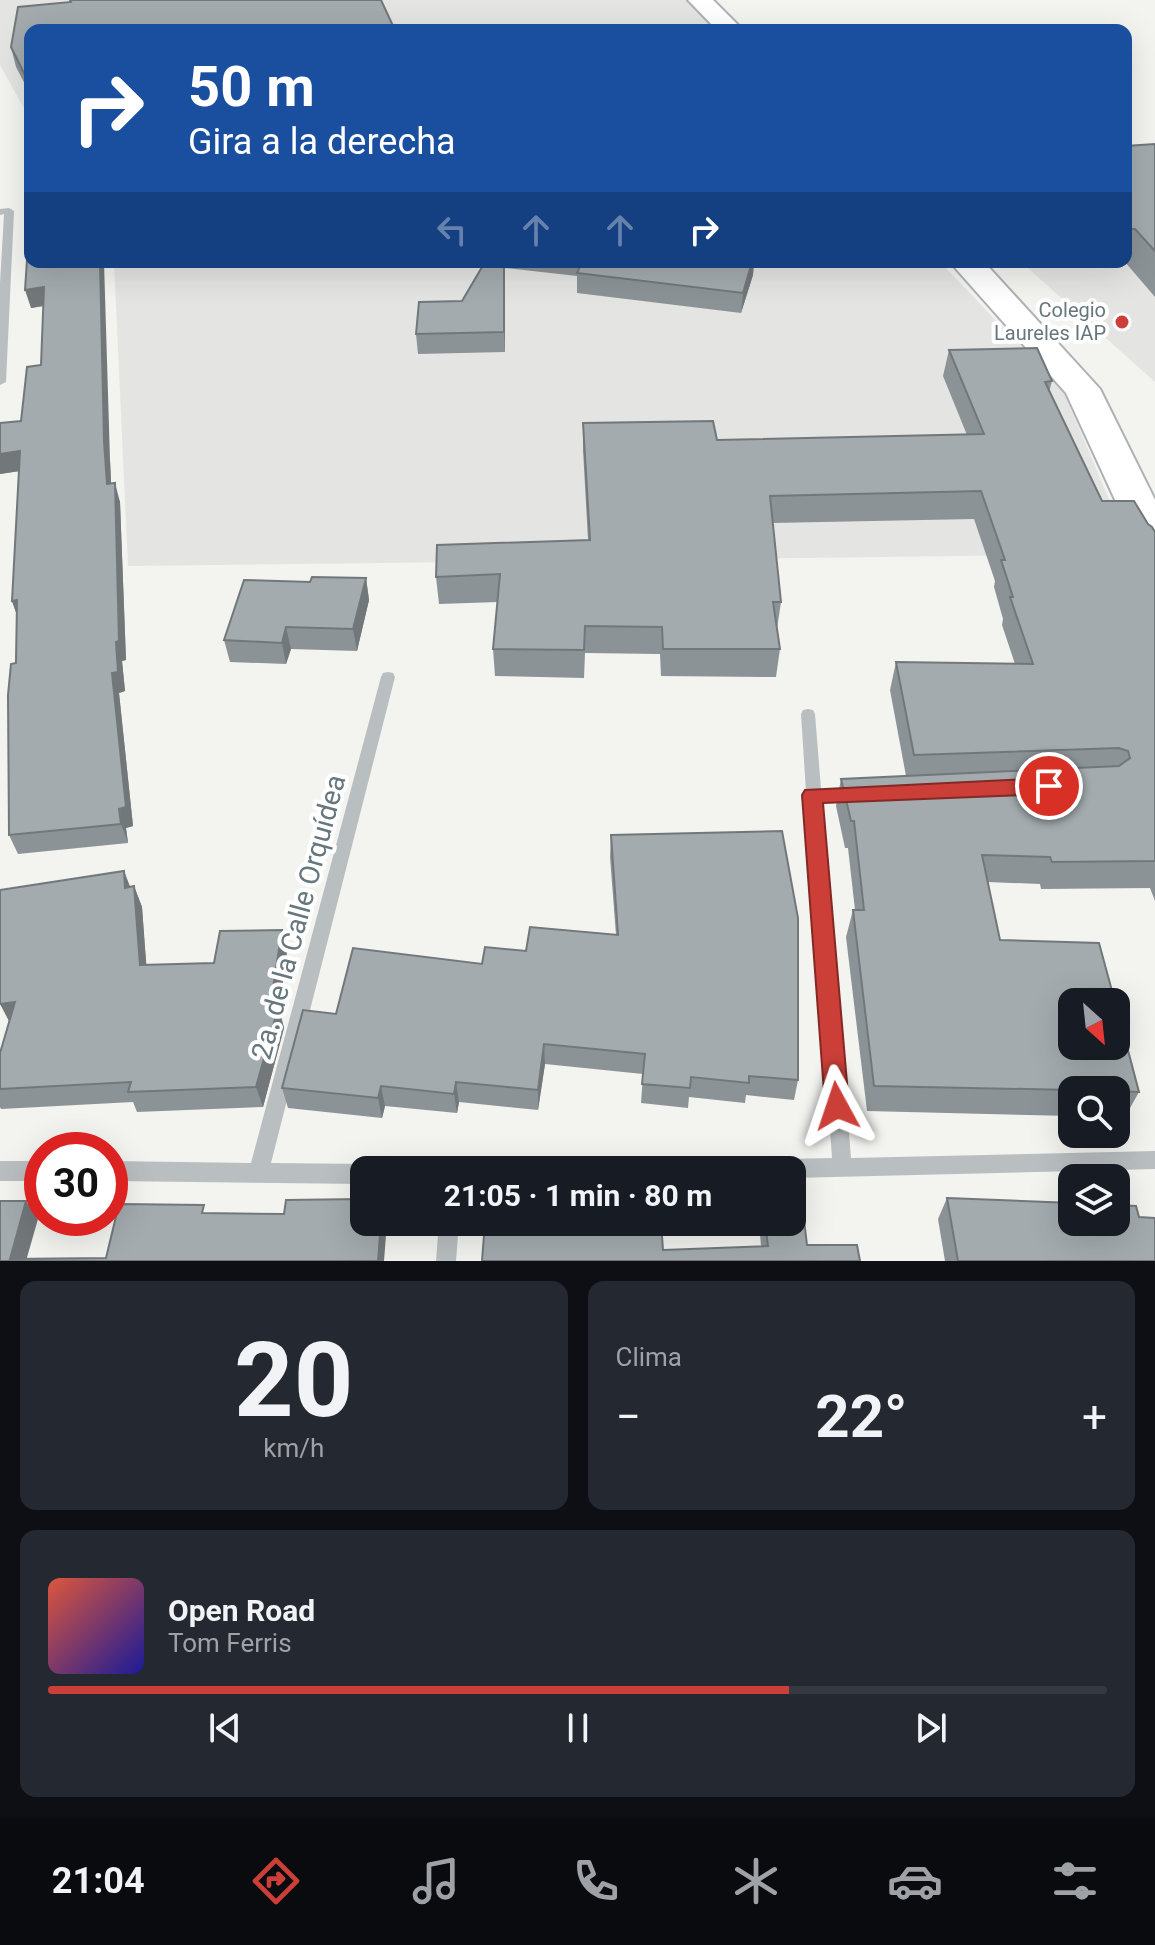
<!DOCTYPE html>
<html lang="es">
<meta charset="utf-8">
<style>
:root{--surface:#171b24;--page:#242831;--text:#f1f3f6;--muted:#9ea1a6;--line:#363941;--accent:#cb3f38}
body{margin:0;font-family:Roboto,sans-serif;background:var(--page);color:var(--text);height:100vh;display:flex;flex-direction:column;font-size:30px;white-space:nowrap}
*{box-sizing:border-box;margin:0}
p{font-size:26px;color:var(--muted)}
.icon{flex:none;width:44px;height:44px;fill:none;stroke:currentColor;stroke-width:2;stroke-linecap:round;stroke-linejoin:round}
.map{position:relative;height:1261px;overflow:hidden}
.drawer{display:flex;flex-direction:column;gap:20px;padding:20px;background:#0d0f14;flex:1}
.drawer>*{flex:none}
.banner{position:absolute;left:24px;top:24px;width:1108px;height:244px;border-radius:16px;box-shadow:0 8px 32px #0002;background:#1a4fa0;color:#fff;overflow:hidden}
.needle{width:52px;rotate:153deg}
.fabs{position:absolute;left:1058px;top:988px;display:grid;gap:16px}
.fabs a{display:grid;place-items:center;width:72px;height:72px;border-radius:16px;background:var(--surface);box-shadow:0 8px 32px #0002;font-size:40px}
.speed{position:absolute;left:24px;top:1132px;display:flex;gap:16px;font-size:40px;font-weight:700;text-align:center}
.speed>*{display:grid;place-content:center;width:104px;height:104px;border-radius:50%;background:var(--surface);box-shadow:0 8px 32px #0002;line-height:1}
.speed .limit{border:12px solid #d22;background:#fff;color:#111}
.pin{position:absolute;display:grid;place-items:center;width:68px;height:68px;color:#fff;margin:-34px;border:4px solid #fff;border-radius:50%;box-shadow:0 2px 8px #0007}
.me{position:absolute;width:88px;margin:-44px;rotate:355deg;stroke-linejoin:round;filter:drop-shadow(0 0 6px #0008)}
.turn{display:flex;align-items:center;gap:28px;height:168px;padding:0 32px;font-size:36px}
.turn .icon{width:104px;height:104px;stroke-width:2.5}
.turn b{display:block;font-size:56px;line-height:68px}
.lanes{display:flex;align-items:center;height:76px;padding:0 32px;background:#0003;justify-content:center;gap:40px;direction:ltr}
.lanes .off{opacity:.35}
.big{font-size:60px;font-weight:700;line-height:1.1}
.drawer .widget{flex:1;display:flex;flex-direction:column;justify-content:center;gap:12px;min-width:0;padding:0 28px;border-radius:16px;background:var(--page)}
.drawer .dial{align-items:center;gap:0}
.dial b{font-size:104px;line-height:1}
.song{display:flex;align-items:center;gap:24px}
.cover{width:96px;height:96px;border-radius:12px;background:linear-gradient(135deg,hsl(10 70% 55%),hsl(240 70% 35%))}
.played{height:8px;border-radius:4px;background:linear-gradient(90deg,var(--accent) 70%,var(--line) 70%)}
.keys{display:flex;justify-content:space-around;direction:ltr}
.heat{display:flex;justify-content:space-between;align-items:center;font-size:44px;direction:ltr}
.drawer .tiles{flex:1;display:grid;gap:20px;grid-template-columns:1fr 1fr}
.widget:last-child{grid-column:span 2}
.trip{position:absolute;left:350px;top:1156px;width:456px;height:80px;border-radius:16px;background:var(--surface);box-shadow:0 8px 32px #0002;font-weight:700;line-height:80px;text-align:center}
.tabs{display:flex;height:128px;justify-content:space-around;align-items:center;background:#090b0e;color:var(--muted)}
.tabs .icon{width:56px;height:56px}
.tabs .current{color:var(--accent)}
.tabs b{font-size:36px;color:var(--text)}
.map>svg:first-child{display:block}
.built{fill:#e4e4e3}
.lines{fill:none;stroke-linecap:round;stroke-linejoin:round}
.major-casing{stroke:#adb2b4;stroke-width:4}
.minor{fill:#b9bec0;fill-rule:evenodd}
.major{fill:#fff;fill-rule:evenodd}
.wall{fill:#8c9396}
.shaded-wall{fill:#72787a}
.building{fill:#a3abae;stroke:#72787a;stroke-width:2}
.route{fill:#cb3f38;stroke:#842924;stroke-width:2}
.poi-dot{fill:#cb3f38;stroke:#fff;stroke-width:3}
.labels{text-anchor:middle;stroke-width:8;stroke-linejoin:round;paint-order:stroke}
.far-poi-label{font-size:20px;fill:#66777d;stroke:#fff;text-anchor:end}
.near-street-label{font-size:28px;fill:#66777d;stroke:#fff}
</style>
<div class="map">
<svg width="1155" height="1261" viewBox="0 0 1155 1261">
<rect width="100%" height="100%" fill="#f3f3f0"/>
<path class="built" d="M 0,0 L 688,0 L 717,30 L 30,30 L 30,119 L 0,65 Z
M 1155,159 L 1155,382 L 1021,262 L 1126,262 Z
M 114,262 L 940,262 L 1063,390 L 1132,554 L 128,566 Z"/>
<g class="lines">
<defs>
<path id="major" d="M 688,0 L 713,0 L 743,30 L 717,30 Z
M 950,262 L 984,262 L 1100,389 L 1155,500 L 1155,554 L 1140,550 L 1134,541 L 1066,393 Z"/>
</defs>
<use href="#major" class="major-casing"/>
<path class="minor" d="M 9,208 L 14,211 L 6,382 L 0,385 L 0,283 L 4,214 L 0,215 L 0,209 Z
M 388,672 L 393,673 L 395,677 L 271,1163 L 364,1164 L 372,1170 L 364,1170 L 364,1184 L 110,1181 L 110,1161 L 251,1163 L 381,677 L 383,673 Z
M 808,709 L 813,710 L 815,714 L 821,789 L 862,790 L 864,794 L 862,798 L 822,801 L 851,1158 L 1155,1151 L 1155,1169 L 792,1178 L 792,1170 L 732,1170 L 735,1163 L 742,1160 L 832,1158 L 807,799 L 804,795 L 806,792 L 801,714 L 803,710 Z
M 0,1161 L 42,1161 L 42,1181 L 0,1181 Z
M 439,1222 L 459,1222 L 456,1261 L 436,1261 Z"/>
<use href="#major" class="major"/>
</g>
<path class="wall" d="M 30,30 L 30,94 L 16,67 L 11,47 Z
M 1155,144 L 1155,297 L 1125,262 L 1126,146 Z
M 30,214 L 110,460 L 111,483 L 120,502 L 126,660 L 122,661 L 125,691 L 119,693 L 133,826 L 126,828 L 128,843 L 18,854 L 9,835 L 17,615 L 12,601 L 19,471 L 0,474 L 0,423 L 21,421 L 41,365 L 43,306 L 31,308 Z
M 485,262 L 754,262 L 753,275 L 741,313 L 577,293 L 577,276 L 505,268 L 505,352 L 418,354 L 416,334 L 462,301 Z
M 949,350 L 1052,381 L 1049,392 L 1102,501 L 1148,524 L 1155,532 L 1155,901 L 1150,888 L 1041,889 L 1040,884 L 988,882 L 1000,940 L 1139,1092 L 1125,1117 L 1116,1117 L 1116,1090 L 1072,1090 L 1072,1116 L 867,1111 L 846,937 L 853,910 L 855,910 L 848,848 L 845,848 L 836,806 L 841,779 L 906,776 L 890,690 L 896,662 L 1015,664 L 1002,625 L 1003,619 L 994,587 L 995,581 L 974,519 L 772,523 L 781,602 L 777,629 L 780,649 L 776,677 L 661,676 L 660,654 L 585,653 L 584,678 L 495,676 L 493,649 L 498,602 L 439,604 L 436,577 L 588,540 L 583,450 L 583,423 L 717,440 L 967,435 L 943,376 Z
M 366,578 L 369,600 L 357,651 L 291,649 L 286,664 L 230,662 L 224,640 L 310,582 Z
M 611,835 L 798,1080 L 794,1100 L 746,1095 L 745,1103 L 689,1097 L 688,1108 L 641,1103 L 643,1074 L 545,1064 L 538,1110 L 459,1102 L 457,1113 L 385,1106 L 382,1118 L 288,1108 L 282,1088 L 336,1014 L 482,964 L 526,951 L 616,935 L 610,857 Z
M 124,871 L 130,887 L 134,886 L 142,907 L 146,965 L 214,963 L 287,951 L 279,1009 L 284,1028 L 263,1107 L 137,1112 L 133,1102 L 1,1109 L 0,1107 L 0,1053 Z
M 947,1198 L 1139,1217 L 1155,1261 L 945,1261 L 938,1219 Z
M 762,1222 L 792,1222 L 807,1245 L 663,1250 L 761,1246 L 760,1234 Z"/>
<path class="shaded-wall" d="M 100,262 L 104,262 L 110,460 L 112,503 L 107,484 L 104,441 Z
M 504,262 L 505,268 L 505,352 L 504,332 Z
M 752,262 L 754,262 L 753,275 L 741,313 L 743,293 Z
M 44,287 L 49,305 L 31,308 L 25,290 Z
M 20,451 L 27,470 L 0,474 L 0,454 Z
M 115,483 L 120,502 L 126,660 L 122,661 L 125,691 L 119,693 L 133,826 L 126,828 L 128,843 L 121,824 L 112,673 L 116,642 Z
M 366,578 L 369,600 L 357,651 L 353,629 Z
M 17,600 L 19,621 L 12,601 Z
M 286,627 L 291,649 L 286,664 L 282,643 Z
M 124,871 L 132,892 L 125,888 Z
M 134,886 L 142,907 L 148,986 L 140,965 Z
M 282,930 L 287,951 L 279,1009 L 284,1028 L 263,1107 L 256,1087 Z
M 15,1002 L 11,1025 L 0,1004 Z
M 544,1044 L 545,1064 L 538,1110 L 538,1090 Z
M 456,1082 L 459,1102 L 457,1113 L 454,1094 Z
M 381,1086 L 385,1106 L 382,1118 L 378,1098 Z
M 26,1201 L 38,1219 L 26,1261 L 10,1259 Z
M 381,1222 L 387,1222 L 384,1261 L 378,1261 Z"/>
<path class="building" d="M 70,0 L 381,0 L 395,30 L 30,30 L 30,85 L 11,47 L 18,7 L 71,2 Z
M 1155,144 L 1155,251 L 1135,229 L 1126,229 L 1126,146 Z
M 30,214 L 30,262 L 100,262 L 104,441 L 107,484 L 115,483 L 119,641 L 116,642 L 118,672 L 112,673 L 126,807 L 119,809 L 121,824 L 9,835 L 8,695 L 11,664 L 16,663 L 17,600 L 12,601 L 20,451 L 0,454 L 0,423 L 21,421 L 27,367 L 41,365 L 44,287 L 25,290 Z
M 485,262 L 504,262 L 504,332 L 416,334 L 419,302 L 462,301 Z
M 582,262 L 752,262 L 743,293 L 577,273 Z
M 1037,348 L 1052,381 L 1045,382 L 1102,501 L 1134,501 L 1148,524 L 1152,527 L 1155,532 L 1155,861 L 1052,862 L 1050,857 L 982,855 L 1000,940 L 1099,943 L 1115,1002 L 1072,1002 L 1072,1046 L 1116,1046 L 1116,1005 L 1139,1092 L 1116,1091 L 1116,1090 L 1072,1090 L 874,1086 L 853,910 L 864,910 L 854,821 L 851,821 L 841,779 L 1119,766 L 1130,758 L 1128,751 L 1119,748 L 914,755 L 896,662 L 1033,664 L 1010,597 L 1013,597 L 1001,560 L 1005,560 L 981,491 L 770,496 L 781,602 L 773,602 L 780,649 L 663,649 L 662,627 L 585,626 L 584,650 L 493,649 L 500,574 L 436,577 L 437,545 L 590,540 L 583,423 L 713,421 L 717,440 L 984,434 L 949,350 Z
M 312,577 L 366,578 L 353,629 L 286,627 L 282,643 L 224,640 L 244,580 L 310,582 Z
M 782,831 L 798,918 L 798,1080 L 749,1076 L 749,1083 L 691,1077 L 690,1088 L 642,1084 L 645,1054 L 544,1044 L 538,1090 L 456,1082 L 454,1094 L 381,1086 L 378,1098 L 282,1088 L 303,1010 L 336,1014 L 353,948 L 482,964 L 485,947 L 526,951 L 530,927 L 618,935 L 611,835 Z
M 124,871 L 125,888 L 134,886 L 140,965 L 214,963 L 220,931 L 282,930 L 270,1007 L 278,1008 L 256,1087 L 128,1092 L 131,1082 L 0,1089 L 0,1053 L 15,1002 L 0,1004 L 0,890 Z
M 947,1198 L 1072,1203 L 1072,1222 L 1116,1222 L 1116,1205 L 1136,1206 L 1139,1217 L 1155,1218 L 1155,1261 L 958,1261 Z
M 364,1199 L 364,1222 L 381,1222 L 378,1261 L 0,1261 L 0,1201 L 26,1201 L 10,1259 L 106,1258 L 119,1204 L 204,1205 L 202,1213 L 284,1214 L 286,1200 Z
M 792,1212 L 803,1212 L 807,1245 L 857,1245 L 860,1261 L 482,1261 L 485,1222 L 661,1222 L 663,1250 L 768,1246 L 765,1222 L 792,1222 Z"/>
<path class="route" d="M 1049,778 L 1059,786 L 1049,794 L 823,803 L 849,1106 L 846,1114 L 837,1117 L 828,1114 L 825,1106 L 802,795 L 805,790 Z"/>
<circle class="poi-dot" cx="1122" cy="322" r="8"/>
<g class="labels">
<g class="far-poi-label">
<text x="1106" y="317">Colegio<tspan x="1106" dy="23">Laureles IAP</tspan></text>
</g>
<g class="near-street-label">
<text transform="translate(298 917) rotate(-75)" y="10">2a. de la Calle Orquídea</text>
</g>
</g>
</svg>
<div class="fabs">
<a><svg class="needle" viewBox="-14 -14 28 28"><path d="M0-13l5 13h-10z" fill="#e53935"/><path d="M0 13l5-13h-10z" fill="#9ea1a6"/></svg></a>
<a><svg class="icon" aria-label="search" viewBox="0 0 24 24"><circle cx="10" cy="10" r="6"/><path d="M15 15l6 6"/></svg></a>
<a><svg class="icon" aria-label="layers" viewBox="0 0 24 24"><path d="M12 4l9 5-9 5-9-5zM3 14l9 5 9-5"/></svg></a>
</div>
<div class="speed"><div class="limit">30</div></div>
<div class="pin" style="left:1049px;top:786px;background:#d93025"><svg class="icon" aria-label="arrive" viewBox="0 0 24 24"><path d="M6 21V4h12l-3 4 3 4H6"/></svg></div>
<svg class="me" style="left:837px;top:1106px" viewBox="-20 -20 40 40"><path d="M0-17L14 15 0 8-14 15z" fill="#cb3f38" stroke="#fff" stroke-width="4"/></svg>
<div class="trip">21:05 · 1 min · 80 m</div>
<div class="banner">
<div class="turn"><svg class="icon" aria-label="right" viewBox="0 0 24 24"><path d="M7 20v-9h11M14 6l5 5-5 5"/></svg><div><b>50 m</b>Gira a la derecha</div></div>
<div class="lanes"><svg class="icon off" aria-label="left" viewBox="0 0 24 24"><path d="M17 20v-9H6M10 6l-5 5 5 5"/></svg><svg class="icon off" aria-label="ahead" viewBox="0 0 24 24"><path d="M12 20V5M6 11l6-6 6 6"/></svg><svg class="icon off" aria-label="ahead" viewBox="0 0 24 24"><path d="M12 20V5M6 11l6-6 6 6"/></svg><svg class="icon" aria-label="right" viewBox="0 0 24 24"><path d="M7 20v-9h11M14 6l5 5-5 5"/></svg></div>
</div>
</div>
<section class="drawer">
<div class="tiles">
<div class="widget dial"><b>20</b><p>km/h</p></div>
<div class="widget"><p>Clima</p>
<div class="heat"><a>−</a><b class="big">22°</b><a>+</a></div>
</div>
<div class="widget">
<div class="song"><i class="cover"></i><div><b>Open Road</b><p>Tom Ferris</p></div></div>
<div class="played"></div>
<div class="keys"><svg class="icon" aria-label="previous" viewBox="0 0 24 24"><path d="M18 5L8 12l10 7zM5 5v14"/></svg><svg class="icon" aria-label="pause" viewBox="0 0 24 24"><path d="M8 5v14M16 5v14"/></svg><svg class="icon" aria-label="next" viewBox="0 0 24 24"><path d="M6 5l10 7-10 7zM19 5v14"/></svg></div>
</div>
</div>
</section>
<nav class="tabs">
<b>21:04</b>
<svg class="icon current" aria-label="directions" viewBox="0 0 24 24"><path d="M12 3l9 9-9 9-9-9zM9 14v-3h6M13 9l2 2-2 2"/></svg>
<svg class="icon" aria-label="music" viewBox="0 0 24 24"><path d="M9 18V5l10-2v13"/><circle cx="6" cy="18" r="3"/><circle cx="16" cy="16" r="3"/></svg>
<svg class="icon" aria-label="phone" viewBox="0 0 24 24"><path d="M5 4h4l2 5-3 2q2 4 5 5l2-3 5 2v4C11 20 4 13 5 4z"/></svg>
<svg class="icon" aria-label="climate" viewBox="0 0 24 24"><path d="M12 3v18M4 7l16 10M4 17L20 7"/></svg>
<svg class="icon" aria-label="car" viewBox="0 0 24 24"><path d="M5 17H2v-5l4-1 3-4h7l3 4 3 1v5h-3M9 17h6M6 11h13"/><circle cx="7" cy="17" r="2"/><circle cx="17" cy="17" r="2"/></svg>
<svg class="icon" aria-label="filters" viewBox="0 0 24 24"><path d="M4 7h16M4 17h16"/><circle cx="9" cy="7" r="2"/><circle cx="15" cy="17" r="2"/></svg>
</nav>
